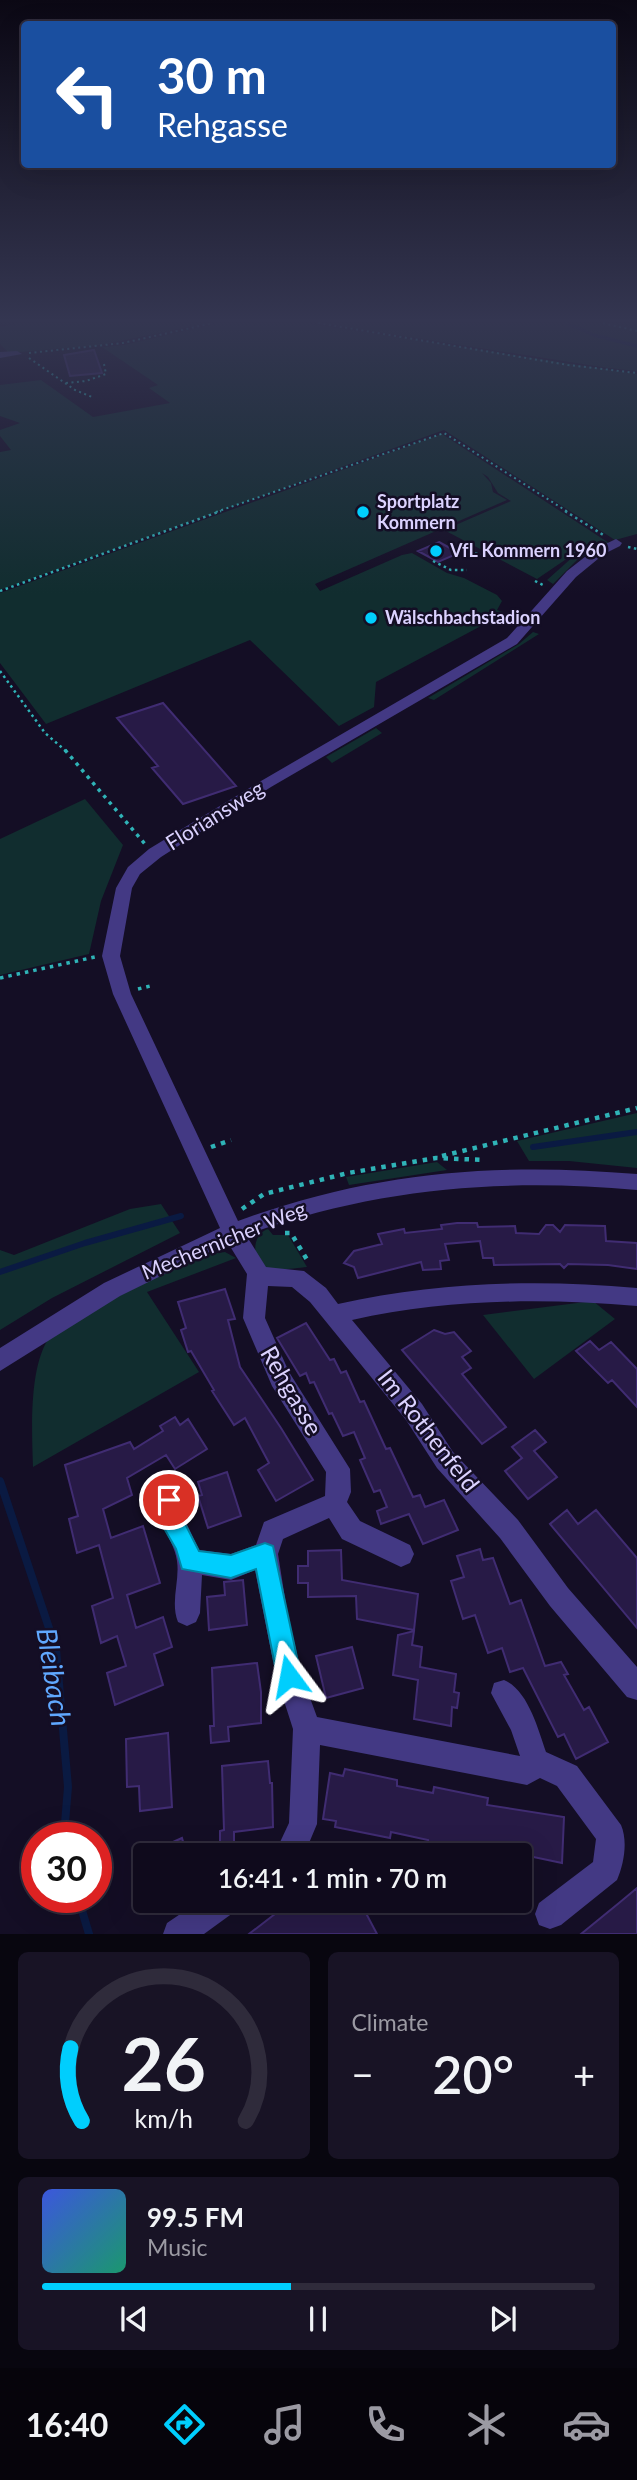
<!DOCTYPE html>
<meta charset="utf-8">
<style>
:root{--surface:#0f0a1c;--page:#181325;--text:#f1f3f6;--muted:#9b9aa3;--line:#2f2b3b;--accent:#00cefd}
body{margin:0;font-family:Lato,sans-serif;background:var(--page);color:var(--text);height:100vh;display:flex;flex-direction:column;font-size:26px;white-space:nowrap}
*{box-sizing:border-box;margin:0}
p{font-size:23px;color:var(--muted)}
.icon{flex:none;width:38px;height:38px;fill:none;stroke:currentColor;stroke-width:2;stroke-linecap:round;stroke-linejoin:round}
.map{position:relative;height:1934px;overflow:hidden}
.side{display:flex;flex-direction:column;gap:18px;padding:18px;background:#08060f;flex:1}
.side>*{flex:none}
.hud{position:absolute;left:21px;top:21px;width:595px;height:147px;border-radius:7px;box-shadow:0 7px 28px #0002,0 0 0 2px var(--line);background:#1a4fa0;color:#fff;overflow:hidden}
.speed{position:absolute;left:21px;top:1822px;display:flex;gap:14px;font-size:35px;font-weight:700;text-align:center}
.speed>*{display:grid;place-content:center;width:91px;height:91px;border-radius:50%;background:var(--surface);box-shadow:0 7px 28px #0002,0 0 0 2px var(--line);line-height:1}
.speed .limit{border:10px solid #d22;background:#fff;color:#111}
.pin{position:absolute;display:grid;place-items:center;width:60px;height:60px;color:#fff;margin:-30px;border:4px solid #fff;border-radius:50%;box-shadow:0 2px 7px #0007}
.me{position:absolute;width:77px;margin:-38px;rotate:347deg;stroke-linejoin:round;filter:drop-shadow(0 0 5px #0008)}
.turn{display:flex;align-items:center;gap:24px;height:147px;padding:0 21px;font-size:32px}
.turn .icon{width:91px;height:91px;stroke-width:2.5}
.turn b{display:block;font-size:49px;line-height:60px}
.big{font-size:52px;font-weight:600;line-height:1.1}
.side .tile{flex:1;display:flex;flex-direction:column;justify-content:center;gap:10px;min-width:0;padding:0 24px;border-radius:10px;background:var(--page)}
.side .dial{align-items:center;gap:0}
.dial svg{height:182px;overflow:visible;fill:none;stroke:var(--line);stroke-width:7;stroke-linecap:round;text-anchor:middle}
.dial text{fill:var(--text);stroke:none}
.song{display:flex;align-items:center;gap:21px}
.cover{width:84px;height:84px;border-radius:10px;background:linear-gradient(135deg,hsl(230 70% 55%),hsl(160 70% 35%))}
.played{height:7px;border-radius:4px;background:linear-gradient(90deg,var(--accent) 45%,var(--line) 45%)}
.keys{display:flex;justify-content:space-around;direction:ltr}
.heat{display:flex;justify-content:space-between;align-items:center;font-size:38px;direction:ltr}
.side .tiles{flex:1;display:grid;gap:18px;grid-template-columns:1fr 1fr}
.tile:last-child{grid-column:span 2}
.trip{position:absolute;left:133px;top:1843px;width:399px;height:70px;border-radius:7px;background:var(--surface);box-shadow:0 7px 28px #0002,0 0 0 2px var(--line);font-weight:600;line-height:70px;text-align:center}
.menu{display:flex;height:112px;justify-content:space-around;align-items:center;background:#06040b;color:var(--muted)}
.menu .icon{width:49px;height:49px}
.menu .active{color:var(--accent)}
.menu b{font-size:32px;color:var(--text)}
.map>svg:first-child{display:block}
.green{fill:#112d2f}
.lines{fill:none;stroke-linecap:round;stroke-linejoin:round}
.stream-far2{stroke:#0a1a42;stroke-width:3.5}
.stream-far1{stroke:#0a1a42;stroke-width:6}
.stream{stroke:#0a1a42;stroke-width:8}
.building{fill:#271a46;stroke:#402c72;stroke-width:2}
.path-far3{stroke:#2fb3b7;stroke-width:2;stroke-dasharray:2 3.5;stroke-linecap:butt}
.path-far2{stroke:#2fb3b7;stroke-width:2.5;stroke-dasharray:2.5 3.5;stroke-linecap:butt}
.path-far1{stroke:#2fb3b7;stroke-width:3.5;stroke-dasharray:3.5 5;stroke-linecap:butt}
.path{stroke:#2fb3b7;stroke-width:4.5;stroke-dasharray:4.5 6;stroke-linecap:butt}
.minor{fill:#433984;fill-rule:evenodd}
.route{fill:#00cefd;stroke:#0086a4;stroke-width:2}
.poi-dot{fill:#00cefd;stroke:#140e25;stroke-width:2.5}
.labels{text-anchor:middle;stroke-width:5;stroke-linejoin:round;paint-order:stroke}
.far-poi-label{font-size:18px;font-weight:bold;fill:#dbd2ff;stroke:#140e25;text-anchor:start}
.street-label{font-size:21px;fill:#dbd2ff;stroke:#140e25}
.near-street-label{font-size:24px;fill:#dbd2ff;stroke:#140e25}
.near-water-label{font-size:28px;font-style:italic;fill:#60a8ff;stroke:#140e25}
</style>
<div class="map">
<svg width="637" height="1934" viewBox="0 0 637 1934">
<rect width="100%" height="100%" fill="#140e25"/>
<path class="green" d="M 20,323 L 208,323 L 101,345 L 9,353 L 0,344 L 0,327 Z
M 219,323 L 305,323 L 637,374 L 637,534 L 615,540 L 444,430 L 0,590 L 0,452 L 11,450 L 0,436 L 0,430 L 20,423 L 0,416 L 0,385 L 41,380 L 93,417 L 170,403 L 149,388 L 158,385 L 102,347 L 124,345 Z
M 321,323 L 637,323 L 637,371 L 608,368 Z
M 442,434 L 609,543 L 578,559 L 553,584 L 547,580 L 584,547 L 537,579 L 444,530 L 511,501 L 498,493 L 488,477 L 482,473 L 491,483 L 493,492 L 507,500 L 315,584 L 320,591 L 402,555 L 412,553 L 447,573 L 464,578 L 497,595 L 502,601 L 497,610 L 503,612 L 491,624 L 481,626 L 376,682 L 374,707 L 339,726 L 250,640 L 46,724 L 0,663 L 0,593 Z
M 533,632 L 539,634 L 434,700 L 428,698 L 519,644 Z
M 376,728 L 382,733 L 332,763 L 326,757 Z
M 85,799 L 123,845 L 101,901 L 89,954 L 0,975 L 0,839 Z
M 637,1113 L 637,1168 L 569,1161 L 529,1161 L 517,1141 Z
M 437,1162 L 447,1170 L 349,1185 L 346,1177 Z
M 161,1204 L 180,1233 L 52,1298 L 0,1330 L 0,1250 L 14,1255 L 130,1209 Z
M 268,1229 L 273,1235 L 288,1235 L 307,1267 C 296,1268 279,1271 268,1268 C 251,1263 251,1234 268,1229 Z
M 225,1252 L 236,1258 L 147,1292 L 199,1372 L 33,1467 C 32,1431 28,1365 51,1335 C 69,1314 172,1270 203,1255 Z
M 593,1301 L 615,1319 L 534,1379 L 483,1315 Z"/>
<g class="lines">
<path class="stream-far2" d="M 566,323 L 594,335 L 637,346"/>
<path class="stream-far1" d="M 533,1147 L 637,1132
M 0,1272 L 85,1243 L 181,1216"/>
<path class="stream" d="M 0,1481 L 56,1649 L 68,1787 L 65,1823 L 67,1838
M 78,1897 L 89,1934"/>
</g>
<path class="building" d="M 94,350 L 102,373 L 70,376 L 64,355 Z
M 439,542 L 459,553 L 438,562 L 418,551 Z
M 163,703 L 236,786 L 183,804 L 152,768 L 158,766 L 117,718 Z
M 457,1223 L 477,1223 L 478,1227 L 515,1226 L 516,1233 L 539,1234 L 546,1225 L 553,1225 L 560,1232 L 565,1225 L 605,1226 L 606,1241 L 637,1243 L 637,1269 L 608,1265 L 568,1264 L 564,1268 L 560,1264 L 494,1265 L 493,1258 L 483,1258 L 480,1241 L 445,1244 L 449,1260 L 440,1261 L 441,1269 L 423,1270 L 421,1262 L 358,1278 L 354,1267 L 344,1263 L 354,1251 L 382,1244 L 378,1234 L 404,1229 L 405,1233 L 442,1229 L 441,1225 Z
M 225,1289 L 235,1319 L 228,1320 L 240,1367 L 281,1428 L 313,1480 L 276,1501 L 258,1470 L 269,1463 L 245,1418 L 234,1425 L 212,1391 L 214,1390 L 191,1351 L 188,1352 L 181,1330 L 186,1328 L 178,1302 Z
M 306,1323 L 330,1360 L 334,1359 L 341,1373 L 346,1371 L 360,1402 L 364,1401 L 386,1449 L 390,1448 L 413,1497 L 420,1495 L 425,1507 L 444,1500 L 458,1530 L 423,1544 L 409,1514 L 381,1524 L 377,1511 L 387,1507 L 380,1490 L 374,1492 L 360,1460 L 365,1458 L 354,1432 L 343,1436 L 332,1413 L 329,1414 L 314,1382 L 310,1383 L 306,1373 L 300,1376 L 277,1338 Z
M 434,1330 L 445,1334 L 454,1332 L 471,1351 L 462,1357 L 471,1368 L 462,1374 L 506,1427 L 482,1444 L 402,1350 Z
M 590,1341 L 599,1350 L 611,1342 L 637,1369 L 637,1407 L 612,1380 L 608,1383 L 576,1351 Z
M 175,1417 L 180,1425 L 188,1419 L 207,1449 L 175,1469 L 166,1455 L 127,1478 L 132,1495 L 103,1509 L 111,1538 L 143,1526 L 160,1583 L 127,1595 L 136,1628 L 163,1617 L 172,1647 L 154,1654 L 163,1685 L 115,1705 L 107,1673 L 126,1666 L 117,1636 L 101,1643 L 92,1606 L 113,1598 L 99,1545 L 77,1553 L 69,1519 L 78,1516 L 65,1465 L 130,1442 L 134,1449 L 163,1431 L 160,1426 Z
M 535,1430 L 546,1442 L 534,1451 L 557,1477 L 528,1499 L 505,1471 L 522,1458 L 512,1447 Z
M 227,1472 L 241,1516 L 208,1528 L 198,1496 L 202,1495 L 198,1482 Z
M 567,1510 L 578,1524 L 596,1510 L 637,1558 L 637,1628 L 550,1524 Z
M 480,1549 L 483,1560 L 493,1558 L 510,1604 L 521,1600 L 545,1666 L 561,1662 L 568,1674 L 564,1675 L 584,1710 L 589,1707 L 608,1742 L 576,1759 L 564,1734 L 558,1737 L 523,1668 L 510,1672 L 502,1648 L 488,1653 L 475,1615 L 463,1619 L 451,1581 L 464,1577 L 457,1556 Z
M 341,1550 L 342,1580 L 418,1594 L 414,1630 L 357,1619 L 356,1596 L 308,1597 L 308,1583 L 298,1583 L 298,1566 L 308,1566 L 308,1551 Z
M 243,1580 L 247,1625 L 209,1630 L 207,1597 L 225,1595 L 224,1582 Z
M 414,1631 L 412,1645 L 422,1647 L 420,1667 L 456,1674 L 454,1692 L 459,1693 L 457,1708 L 452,1707 L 451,1726 L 414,1719 L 418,1680 L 393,1675 L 398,1635 Z
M 352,1647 L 363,1688 L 326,1698 L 316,1656 Z
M 257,1663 L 261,1692 L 261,1723 L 228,1727 L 229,1741 L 211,1743 L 210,1726 L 214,1726 L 212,1668 Z
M 168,1733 L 172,1807 L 140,1811 L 139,1786 L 127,1787 L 126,1739 Z
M 268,1761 L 270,1783 L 272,1783 L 273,1827 L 234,1832 L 234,1847 L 220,1849 L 220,1831 L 224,1830 L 222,1766 Z
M 345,1769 L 397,1780 L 397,1786 L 433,1793 L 434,1787 L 488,1798 L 487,1805 L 564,1817 L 562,1863 L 524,1855 L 426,1855 L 428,1840 L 391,1832 L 390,1838 L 335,1827 L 336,1821 L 323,1819 L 330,1773 L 343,1776 Z
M 182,1838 L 187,1855 L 144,1855 Z
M 637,1888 L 637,1934 L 581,1934 L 619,1903 Z
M 281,1900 L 359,1900 L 377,1934 L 249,1934 L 284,1907 Z"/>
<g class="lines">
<path class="path-far3" d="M 318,323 L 568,365 L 637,373
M 603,323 L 637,331
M 29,353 L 123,343 L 213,323
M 29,358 L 75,390 L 92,397
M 66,383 L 86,381 L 106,374 L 104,364
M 216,512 L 444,433 L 568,512"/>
<path class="path-far2" d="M 565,511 L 605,536
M 628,547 L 637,549
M 463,552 L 492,555
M 433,561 L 451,570 L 467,570
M 535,581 L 543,585
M 0,591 L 221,511
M 0,671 L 45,733 L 67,752"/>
<path class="path-far1" d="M 65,750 L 145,844
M 0,978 L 95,957
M 138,989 L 154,985"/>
<path class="path" d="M 211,1147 L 231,1140
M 442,1156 L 637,1108
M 242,1209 L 264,1194 L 348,1173 L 436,1158 L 485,1160
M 285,1233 L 291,1233 L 309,1263"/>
<path class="minor" d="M 0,352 L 17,351 L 22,354 L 0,358 Z
M 616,539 L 622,543 L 620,546 L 604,554 L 576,577 L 517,644 L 271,787 L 161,857 L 140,874 L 132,888 L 120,956 L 131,994 L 238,1221 C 371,1172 496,1162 637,1174 L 637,1190 C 502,1178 374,1188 246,1235 L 266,1267 L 304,1271 L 326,1288 L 338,1304 C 438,1282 536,1279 637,1288 L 637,1306 C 541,1298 446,1299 352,1320 L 422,1404 L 453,1452 L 518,1520 L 568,1588 L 637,1667 L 637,1700 L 627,1697 L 550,1606 L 500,1538 L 437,1468 L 406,1420 L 310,1302 L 292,1287 L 268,1286 L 265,1318 L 289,1372 L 350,1469 L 351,1492 L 347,1502 L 360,1521 L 410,1545 L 414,1554 L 410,1563 L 401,1567 L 342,1539 L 329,1518 L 283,1539 L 278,1554 L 287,1611 L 302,1676 L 317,1717 L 520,1756 L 511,1730 L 491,1693 L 494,1683 L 504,1680 C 528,1690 538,1729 546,1752 L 577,1766 L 621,1825 C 628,1841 624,1864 617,1880 L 561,1925 L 550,1929 L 539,1925 L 535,1914 L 539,1903 L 593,1862 L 596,1839 L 557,1786 L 540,1778 L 527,1785 L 320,1745 L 317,1824 L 304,1855 L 274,1855 L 289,1823 L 293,1729 L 276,1676 L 255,1570 L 231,1580 L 202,1575 L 200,1613 L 196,1622 L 187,1626 L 178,1622 C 170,1602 180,1581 177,1561 C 174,1536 149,1518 160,1492 L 169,1488 L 178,1492 L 183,1516 L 199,1550 L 231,1554 L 256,1545 L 264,1522 L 325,1496 L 326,1472 L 272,1386 L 243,1318 L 247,1274 L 228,1243 L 120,1296 L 0,1371 L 0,1348 L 104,1283 L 220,1228 L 113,994 L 102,956 L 116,888 L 128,867 L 149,849 L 261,781 L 507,638 L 567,571 L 595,549 Z
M 201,1900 L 242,1900 L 237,1910 L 204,1934 L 163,1934 L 167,1923 Z"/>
</g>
<linearGradient id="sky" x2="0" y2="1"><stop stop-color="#0b0814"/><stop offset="0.54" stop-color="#343651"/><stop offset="1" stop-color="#343651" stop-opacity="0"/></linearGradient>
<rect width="637" height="594" fill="url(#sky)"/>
<path class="route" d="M 169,1489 L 177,1492 L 180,1500 L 180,1514 L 199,1551 L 231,1555 L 265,1543 L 273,1546 L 301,1676 L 298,1684 L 289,1688 L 280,1684 L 277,1676 L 256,1569 L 231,1578 L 182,1569 L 176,1549 L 157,1516 L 161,1492 Z"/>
<g class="poi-dot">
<circle cx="363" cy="512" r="7"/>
<circle cx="436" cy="551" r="7"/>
<circle cx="371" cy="618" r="7"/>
</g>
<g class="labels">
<g class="far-poi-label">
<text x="377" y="508">Sportplatz<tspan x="377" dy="21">Kommern</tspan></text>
<text x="450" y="557">VfL Kommern 1960</text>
<text x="385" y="624">Wälschbachstadion</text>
</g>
<g class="street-label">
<text transform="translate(215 816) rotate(-32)" y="7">Floriansweg</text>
<text transform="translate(224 1241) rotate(-22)" y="7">Mechernicher Weg</text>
</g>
<g class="near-street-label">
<text transform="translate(291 1391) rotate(60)" y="8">Rehgasse</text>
<text transform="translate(428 1431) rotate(52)" y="8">Im Rothenfeld</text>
</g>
<g class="near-water-label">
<text transform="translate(54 1677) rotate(81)" y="10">Bleibach</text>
</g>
</g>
</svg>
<div class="speed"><div class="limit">30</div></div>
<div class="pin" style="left:169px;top:1500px;background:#d93025"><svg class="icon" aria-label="arrive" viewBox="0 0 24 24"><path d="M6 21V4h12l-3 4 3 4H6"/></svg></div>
<svg class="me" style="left:289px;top:1676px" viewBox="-20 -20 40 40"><path d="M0-17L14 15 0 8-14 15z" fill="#00cefd" stroke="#fff" stroke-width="4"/></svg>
<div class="trip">16:41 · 1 min · 70 m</div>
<div class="hud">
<div class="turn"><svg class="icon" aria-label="left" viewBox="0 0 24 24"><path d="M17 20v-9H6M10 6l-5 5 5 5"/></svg><div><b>30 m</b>Rehgasse</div></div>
</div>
</div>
<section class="side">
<div class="tiles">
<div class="tile dial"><svg viewBox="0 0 100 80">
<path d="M14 69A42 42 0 1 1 86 69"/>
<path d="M14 69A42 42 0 0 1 9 37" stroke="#00cefd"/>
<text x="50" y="56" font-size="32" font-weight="700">26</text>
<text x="50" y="72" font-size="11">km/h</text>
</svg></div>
<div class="tile"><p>Climate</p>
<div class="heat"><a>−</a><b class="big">20°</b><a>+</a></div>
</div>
<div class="tile">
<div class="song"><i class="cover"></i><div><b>99.5 FM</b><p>Music</p></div></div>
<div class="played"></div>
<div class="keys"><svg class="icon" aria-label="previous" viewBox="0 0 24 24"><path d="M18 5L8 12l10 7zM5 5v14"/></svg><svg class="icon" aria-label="pause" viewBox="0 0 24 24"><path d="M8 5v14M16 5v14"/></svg><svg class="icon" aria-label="next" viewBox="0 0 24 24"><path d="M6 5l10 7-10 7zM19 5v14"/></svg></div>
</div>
</div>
</section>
<nav class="menu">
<b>16:40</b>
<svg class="icon active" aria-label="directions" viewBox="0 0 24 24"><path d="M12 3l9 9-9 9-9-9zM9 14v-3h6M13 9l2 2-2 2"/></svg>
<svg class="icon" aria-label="music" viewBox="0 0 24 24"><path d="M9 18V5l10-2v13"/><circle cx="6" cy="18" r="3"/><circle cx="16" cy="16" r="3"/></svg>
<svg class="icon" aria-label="phone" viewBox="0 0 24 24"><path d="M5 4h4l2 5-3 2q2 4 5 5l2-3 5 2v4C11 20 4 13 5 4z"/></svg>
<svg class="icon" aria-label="climate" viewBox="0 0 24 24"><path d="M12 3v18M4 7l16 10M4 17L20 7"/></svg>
<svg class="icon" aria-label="car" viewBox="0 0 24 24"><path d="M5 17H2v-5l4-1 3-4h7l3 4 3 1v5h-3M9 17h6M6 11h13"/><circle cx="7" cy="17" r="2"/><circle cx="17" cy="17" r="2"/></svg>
</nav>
